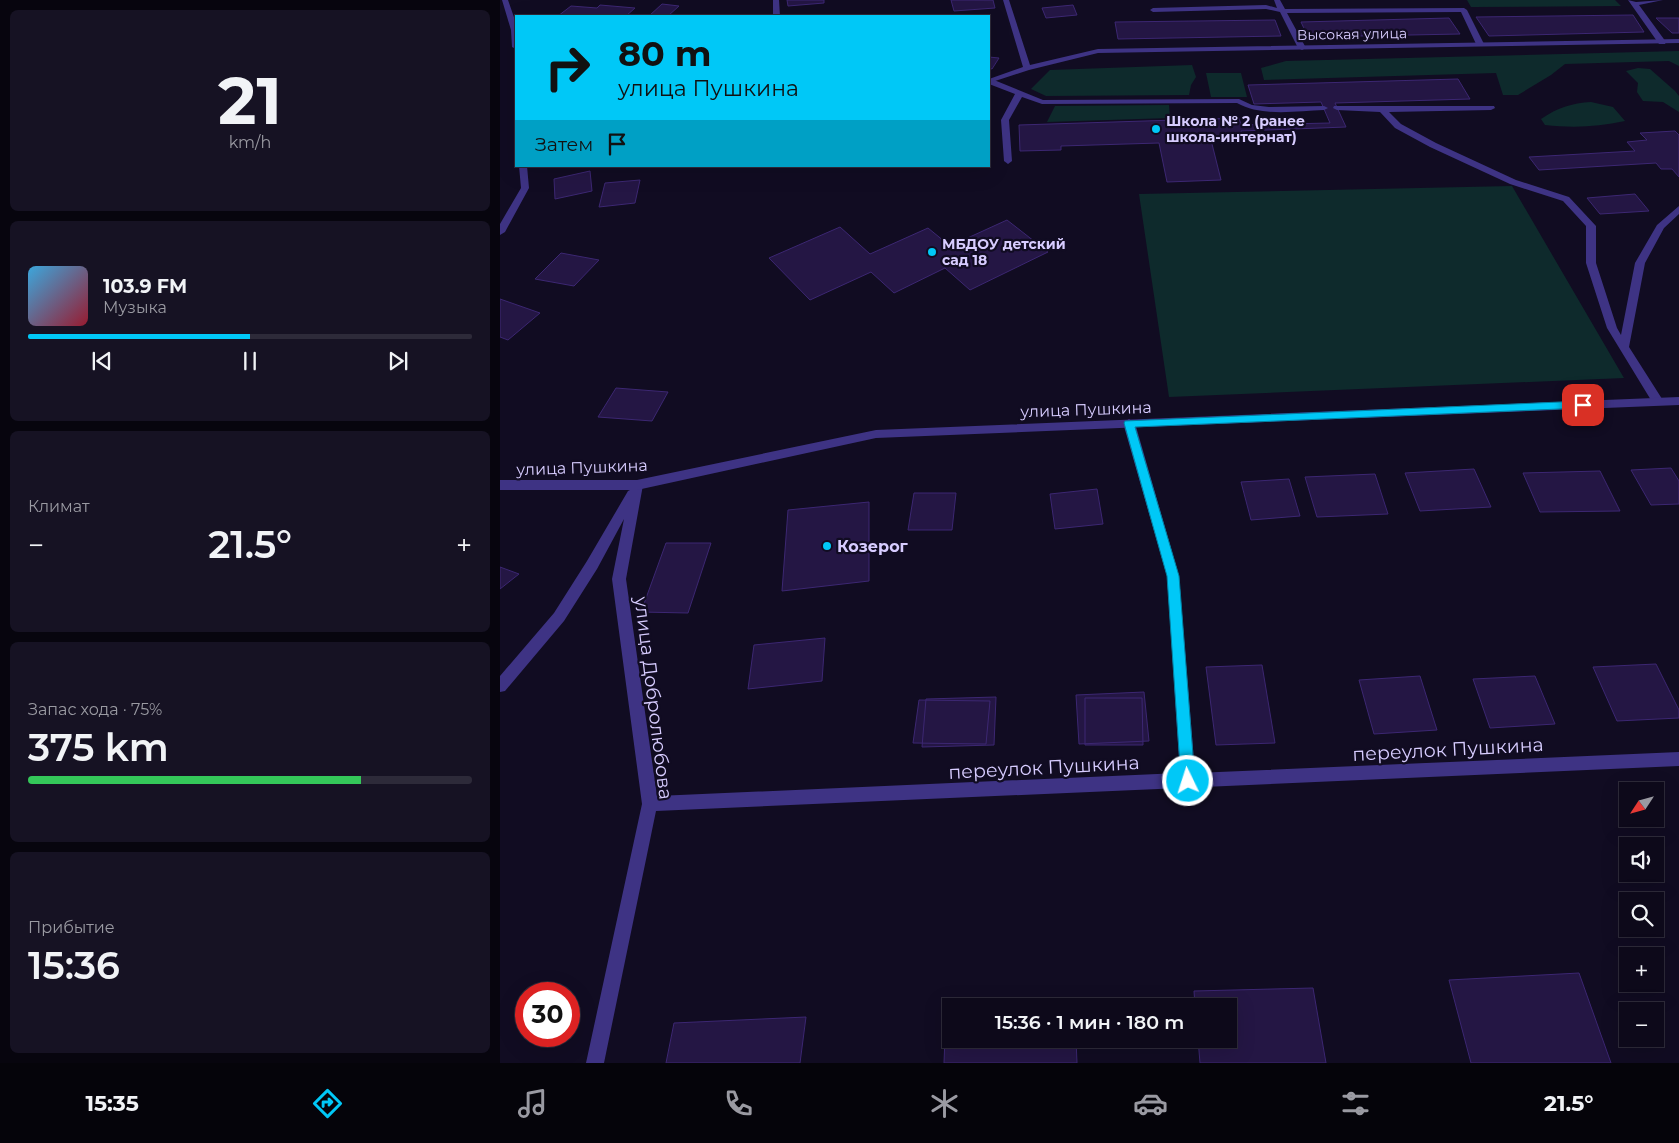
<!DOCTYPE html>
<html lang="ru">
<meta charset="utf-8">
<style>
:root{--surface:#0d091a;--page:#161223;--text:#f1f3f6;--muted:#9a9aa2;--line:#2d2a39;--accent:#00c8f7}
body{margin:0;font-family:Montserrat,sans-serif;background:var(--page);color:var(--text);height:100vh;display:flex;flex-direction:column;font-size:19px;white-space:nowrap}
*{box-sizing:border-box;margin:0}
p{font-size:16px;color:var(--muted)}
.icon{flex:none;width:28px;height:28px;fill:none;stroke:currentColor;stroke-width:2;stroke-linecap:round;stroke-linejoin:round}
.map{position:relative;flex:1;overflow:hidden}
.panel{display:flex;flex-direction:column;gap:10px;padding:10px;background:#07050e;width:500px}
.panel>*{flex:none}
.top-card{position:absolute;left:15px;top:15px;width:475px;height:152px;border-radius:0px;box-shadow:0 5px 20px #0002,0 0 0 1px var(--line);background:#00c8f7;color:#111;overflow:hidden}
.needle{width:32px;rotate:234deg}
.controls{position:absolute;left:1119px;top:782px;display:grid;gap:10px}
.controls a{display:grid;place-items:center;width:45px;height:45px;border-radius:0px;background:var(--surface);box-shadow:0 5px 20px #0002,0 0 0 1px var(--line);font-size:25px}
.speed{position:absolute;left:15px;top:982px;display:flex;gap:10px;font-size:25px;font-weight:700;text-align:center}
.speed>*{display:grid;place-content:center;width:65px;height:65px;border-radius:50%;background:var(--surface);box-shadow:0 5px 20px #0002,0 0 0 1px var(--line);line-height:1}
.speed .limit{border:8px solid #d22;background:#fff;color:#111}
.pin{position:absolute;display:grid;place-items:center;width:42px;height:42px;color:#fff;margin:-21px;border-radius:10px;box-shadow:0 2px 8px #0006}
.me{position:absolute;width:55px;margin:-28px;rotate:356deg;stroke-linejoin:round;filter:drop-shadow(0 0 4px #0008)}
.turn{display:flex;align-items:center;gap:18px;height:105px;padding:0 20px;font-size:22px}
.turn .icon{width:65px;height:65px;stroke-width:2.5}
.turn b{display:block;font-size:35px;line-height:42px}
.then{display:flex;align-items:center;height:48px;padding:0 20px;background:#0003;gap:10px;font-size:19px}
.big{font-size:38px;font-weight:600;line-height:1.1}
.panel .tile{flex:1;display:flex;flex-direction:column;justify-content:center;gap:8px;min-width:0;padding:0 18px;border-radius:8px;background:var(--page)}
.panel .dial{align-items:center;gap:0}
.dial b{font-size:65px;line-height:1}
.song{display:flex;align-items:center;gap:15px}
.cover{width:60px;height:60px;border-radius:8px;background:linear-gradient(135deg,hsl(200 70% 55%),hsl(350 70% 35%))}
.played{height:5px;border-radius:2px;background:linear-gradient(90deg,var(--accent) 50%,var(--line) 50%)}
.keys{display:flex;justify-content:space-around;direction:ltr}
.heat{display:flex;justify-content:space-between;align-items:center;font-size:28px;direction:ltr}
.charge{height:8px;border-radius:4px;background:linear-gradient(90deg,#34c759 75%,var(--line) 0)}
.trip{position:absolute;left:442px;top:998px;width:295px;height:50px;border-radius:0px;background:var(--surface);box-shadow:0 5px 20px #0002,0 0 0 1px var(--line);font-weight:600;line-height:50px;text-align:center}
.tabs{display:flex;height:80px;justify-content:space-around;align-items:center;background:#05040a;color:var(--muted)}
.tabs .icon{width:35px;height:35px}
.tabs .on{color:var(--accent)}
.tabs b{font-size:22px;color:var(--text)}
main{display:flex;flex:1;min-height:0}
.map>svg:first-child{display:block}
.green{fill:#0e2a2c}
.building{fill:#241644;stroke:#3c2772}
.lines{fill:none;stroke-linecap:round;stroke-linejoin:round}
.service{fill:#3e3384;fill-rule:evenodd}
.minor{fill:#3e3384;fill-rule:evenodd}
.tertiary{fill:#3e3384;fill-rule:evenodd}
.route{fill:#00c8f7;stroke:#0082a1}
.poi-dot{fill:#00c8f7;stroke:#110c22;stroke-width:2}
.labels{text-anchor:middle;stroke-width:4.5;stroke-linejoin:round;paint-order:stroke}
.far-street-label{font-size:14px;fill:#d7ccff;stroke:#110c22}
.far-poi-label{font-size:14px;font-weight:bold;fill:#d7ccff;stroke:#110c22;text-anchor:start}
.street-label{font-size:16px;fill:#d7ccff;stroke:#110c22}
.poi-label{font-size:16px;font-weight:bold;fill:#d7ccff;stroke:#110c22;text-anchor:start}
.near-street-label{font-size:19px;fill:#d7ccff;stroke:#110c22}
</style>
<main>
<section class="panel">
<div class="tile dial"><b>21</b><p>km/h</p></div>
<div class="tile">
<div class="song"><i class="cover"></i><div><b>103.9 FM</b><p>Музыка</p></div></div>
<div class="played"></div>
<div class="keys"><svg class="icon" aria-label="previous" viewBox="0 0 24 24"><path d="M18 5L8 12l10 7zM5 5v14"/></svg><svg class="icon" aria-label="pause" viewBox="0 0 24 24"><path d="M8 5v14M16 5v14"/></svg><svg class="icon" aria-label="next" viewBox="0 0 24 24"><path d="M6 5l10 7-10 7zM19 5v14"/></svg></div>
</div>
<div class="tile"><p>Климат</p>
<div class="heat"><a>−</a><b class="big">21.5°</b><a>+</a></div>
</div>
<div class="tile"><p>Запас хода · 75%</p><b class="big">375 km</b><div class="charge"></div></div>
<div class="tile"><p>Прибытие</p><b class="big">15:36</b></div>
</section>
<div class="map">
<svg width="1179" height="1063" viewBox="0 0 1179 1063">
<rect width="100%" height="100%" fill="#110c22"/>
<path class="green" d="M 967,0 L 1115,0 L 1121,6 L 971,7 Z
M 1179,51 L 1179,66 L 1169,61 L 1065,64 L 1051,75 L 1018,95 L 1003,95 L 996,73 L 764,80 L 761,68 L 786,61 Z
M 692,65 L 696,77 L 691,85 L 689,95 L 546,96 L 531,89 L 550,70 Z
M 1138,68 L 1150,69 L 1175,91 L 1179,96 L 1179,112 L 1163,102 L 1143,101 L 1137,92 L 1138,83 L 1126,71 Z
M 706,73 L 741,73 L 747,97 L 711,97 Z
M 1091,102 L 1113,107 L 1125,121 C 1097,127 1073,128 1045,125 L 1041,119 C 1057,108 1072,103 1091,102 Z
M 669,105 L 670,118 L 547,122 L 555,106 Z
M 1012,186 L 1124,378 L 669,397 L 639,194 Z"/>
<path class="building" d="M 287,0 L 324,0 L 324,3 L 288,6 Z
M 451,0 L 493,0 L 495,8 L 454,11 Z
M 162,4 L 179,6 L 168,16 L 149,16 Z
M 100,5 L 135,8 L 126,16 L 58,16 L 71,6 L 97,8 Z
M 573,5 L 577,15 L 546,18 L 542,8 Z
M 1133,15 L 1144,32 L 989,36 L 976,17 Z
M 949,18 L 960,34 L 808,37 L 801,22 Z
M 1156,18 L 1179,18 L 1179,33 L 1172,33 Z
M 775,20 L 781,36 L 618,39 L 615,22 Z
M 489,57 L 499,58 L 492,69 L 489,68 Z
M 958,79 L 970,99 L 835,103 L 846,127 L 741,131 L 743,139 L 711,140 L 721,180 L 667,182 L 659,143 L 561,146 L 561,150 L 520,151 L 519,125 L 739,118 L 741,125 L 830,123 L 821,102 L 754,104 L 748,85 Z
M 1175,131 L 1179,135 L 1179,177 L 1172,169 L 1161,169 L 1156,163 L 1039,170 L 1029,157 L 1135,151 L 1127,142 L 1147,140 L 1140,133 Z
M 90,171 L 92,191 L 55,199 L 54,179 Z
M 140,180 L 135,203 L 99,207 L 105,183 Z
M 1135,194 L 1149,211 L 1100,214 L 1087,198 Z
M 507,220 L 548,252 L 470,290 L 445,268 L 394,293 L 371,272 L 310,300 L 269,258 L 340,227 L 370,254 L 428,228 L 450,246 Z
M 61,253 L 99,260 L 74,286 L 35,279 Z
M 0,299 L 40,313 L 8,340 L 0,337 Z
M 116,388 L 168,392 L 152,421 L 98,417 Z
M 1171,468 L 1179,481 L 1179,504 L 1151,505 L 1131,470 Z
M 974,469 L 991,507 L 920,511 L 905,473 Z
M 1100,471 L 1120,511 L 1040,512 L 1023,473 Z
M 875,474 L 888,514 L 817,517 L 805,477 Z
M 789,479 L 800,516 L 751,520 L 741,482 Z
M 597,489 L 603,524 L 555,529 L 550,494 Z
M 414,493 L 456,493 L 452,530 L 408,530 Z
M 369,502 L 369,581 L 282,591 L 288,510 Z
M 166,543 L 211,543 L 188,613 L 141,612 Z
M 0,567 L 19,574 L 0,589 Z
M 325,638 L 322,681 L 248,689 L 254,645 Z
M 1156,664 L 1179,710 L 1179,718 L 1117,721 L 1093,667 Z
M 762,665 L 775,743 L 716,745 L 706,667 Z
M 920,676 L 937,730 L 874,734 L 859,680 Z
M 1035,676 L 1055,724 L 990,728 L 973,679 Z
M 644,692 L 649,741 L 579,744 L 576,695 Z
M 496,697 L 494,745 L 422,747 L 426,699 Z
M 585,698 L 642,698 L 643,745 L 585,745 Z
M 419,700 L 490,701 L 486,744 L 413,743 Z
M 1079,973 L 1111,1063 L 971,1063 L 949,980 Z
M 813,988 L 826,1063 L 700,1063 L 698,1039 L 729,1039 L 729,1006 L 695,1006 L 694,991 Z
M 575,1003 L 575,1006 L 519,1006 Z
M 451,1010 L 451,1039 L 576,1039 L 577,1063 L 444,1063 L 446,1011 Z
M 306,1017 L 300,1063 L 166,1063 L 174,1023 Z"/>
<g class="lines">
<path class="service" d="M 774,0 L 780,0 L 785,9 L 964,8 L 967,10 L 984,44 L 977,46 L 961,12 L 787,13 L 806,48 L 802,50 L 798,48 L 780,12 L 766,9 L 653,12 L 650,10 L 653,8 L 766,5 L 777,8 Z
M 1128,0 L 1136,2 L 1163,0 L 1139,5 L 1166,42 L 1165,44 L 1159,44 Z
M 489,80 L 494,80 L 543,100 L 739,99 L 752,105 L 769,107 L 824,106 L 828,108 L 824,110 C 796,111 762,117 737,103 L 542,104 L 522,97 L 509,120 L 512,161 L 508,164 L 504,161 L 501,120 L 515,94 L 489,84 Z
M 834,106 L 994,106 L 995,108 L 991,110 L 889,112 L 901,124 L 936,143 L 1016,180 L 1069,197 L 1096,226 L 1096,263 L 1117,328 L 1121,335 L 1135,263 L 1157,225 L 1179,206 L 1179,214 L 1164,228 L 1145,263 L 1129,347 L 1164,402 L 1162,405 L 1154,405 L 1107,328 L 1086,263 L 1086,226 L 1063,201 L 1010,184 L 930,147 L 895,128 L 880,112 L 837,110 L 833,108 Z"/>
<path class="minor" d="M 2,0 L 8,0 L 16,23 L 16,49 L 12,47 L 11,30 Z
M 273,0 L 279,0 L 280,16 L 273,16 Z
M 503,0 L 509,0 L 530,65 L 598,49 L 1179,39 L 1179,43 L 598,53 L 529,70 L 489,83 L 489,79 L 523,67 Z
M 19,166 L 27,166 L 29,188 L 5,232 L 0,235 L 0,224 L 21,188 Z
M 629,419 L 635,423 L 679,576 L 695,773 L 1179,752 L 1179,766 L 156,811 L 104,1063 L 86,1063 L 142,804 L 112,579 L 124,519 L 97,569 L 64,621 L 5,691 L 0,692 L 0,676 L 54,613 L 87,561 L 128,491 L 130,490 L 133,482 L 141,482 L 143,485 L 126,579 L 157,796 L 680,773 L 667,576 L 623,423 Z"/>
<path class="tertiary" d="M 1179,397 L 1179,405 L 376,438 L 137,490 L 0,490 L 0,480 L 137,480 L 376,430 Z"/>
</g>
<path class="route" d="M 1083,401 L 1088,405 L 1083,408 L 635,427 L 679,576 L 695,781 L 693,786 L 688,788 L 683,786 L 681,781 L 667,576 L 624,423 L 625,421 Z"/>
<g class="poi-dot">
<circle cx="656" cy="129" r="5"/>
<circle cx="432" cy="252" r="5"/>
<circle cx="327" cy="546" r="5"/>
</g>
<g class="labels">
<g class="far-street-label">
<text transform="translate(852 34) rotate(-1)" y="5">Высокая улица</text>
</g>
<g class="far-poi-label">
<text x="666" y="126">Школа № 2 (ранее<tspan x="666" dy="16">школа-интернат)</tspan></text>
<text x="442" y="249">МБДОУ детский<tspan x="442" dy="16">сад 18</tspan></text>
</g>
<g class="street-label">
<text transform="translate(586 409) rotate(-2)" y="6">улица Пушкина</text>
<text transform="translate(82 467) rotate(-2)" y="6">улица Пушкина</text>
</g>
<g class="poi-label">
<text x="337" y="552">Козерог</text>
</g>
<g class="near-street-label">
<text transform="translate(154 698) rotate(83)" y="7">улица Добролюбова</text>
<text transform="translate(948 749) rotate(-3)" y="7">переулок Пушкина</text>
<text transform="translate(544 767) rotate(-3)" y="7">переулок Пушкина</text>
</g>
</g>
</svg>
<div class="controls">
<a><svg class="needle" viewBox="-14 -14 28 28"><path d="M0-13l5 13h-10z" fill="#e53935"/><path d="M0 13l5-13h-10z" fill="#9a9aa2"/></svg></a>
<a><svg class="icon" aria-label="sound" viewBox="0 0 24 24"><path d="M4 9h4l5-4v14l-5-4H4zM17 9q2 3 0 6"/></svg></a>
<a><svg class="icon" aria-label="search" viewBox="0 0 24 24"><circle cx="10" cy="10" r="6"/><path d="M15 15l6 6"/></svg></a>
<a>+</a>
<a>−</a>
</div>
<div class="speed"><div class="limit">30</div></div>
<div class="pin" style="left:1083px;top:405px;background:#d93025"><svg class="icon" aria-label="arrive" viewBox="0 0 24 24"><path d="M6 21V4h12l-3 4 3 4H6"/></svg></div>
<svg class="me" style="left:688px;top:781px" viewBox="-20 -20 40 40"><circle r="17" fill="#00c8f7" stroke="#fff" stroke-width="3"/><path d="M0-11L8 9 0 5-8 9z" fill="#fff"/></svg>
<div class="trip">15:36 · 1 мин · 180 m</div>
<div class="top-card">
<div class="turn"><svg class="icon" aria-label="right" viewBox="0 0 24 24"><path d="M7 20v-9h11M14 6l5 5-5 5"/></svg><div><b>80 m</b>улица Пушкина</div></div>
<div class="then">Затем<svg class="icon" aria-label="arrive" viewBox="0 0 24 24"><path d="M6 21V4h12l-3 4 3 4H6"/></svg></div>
</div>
</div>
</main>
<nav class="tabs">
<b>15:35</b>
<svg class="icon on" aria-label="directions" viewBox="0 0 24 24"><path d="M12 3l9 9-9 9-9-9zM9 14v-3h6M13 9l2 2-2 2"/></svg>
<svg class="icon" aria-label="music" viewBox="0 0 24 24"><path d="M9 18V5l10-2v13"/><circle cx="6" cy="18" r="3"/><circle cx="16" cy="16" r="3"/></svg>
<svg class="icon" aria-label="phone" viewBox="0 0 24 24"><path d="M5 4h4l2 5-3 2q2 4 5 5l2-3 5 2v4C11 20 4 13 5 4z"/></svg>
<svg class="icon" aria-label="climate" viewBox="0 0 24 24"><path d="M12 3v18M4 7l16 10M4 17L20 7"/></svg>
<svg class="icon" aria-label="car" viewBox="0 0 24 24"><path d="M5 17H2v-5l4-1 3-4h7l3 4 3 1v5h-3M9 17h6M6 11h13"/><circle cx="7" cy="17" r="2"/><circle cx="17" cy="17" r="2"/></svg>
<svg class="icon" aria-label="filters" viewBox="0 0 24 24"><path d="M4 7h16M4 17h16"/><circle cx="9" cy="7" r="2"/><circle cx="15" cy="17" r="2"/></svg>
<b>21.5°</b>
</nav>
